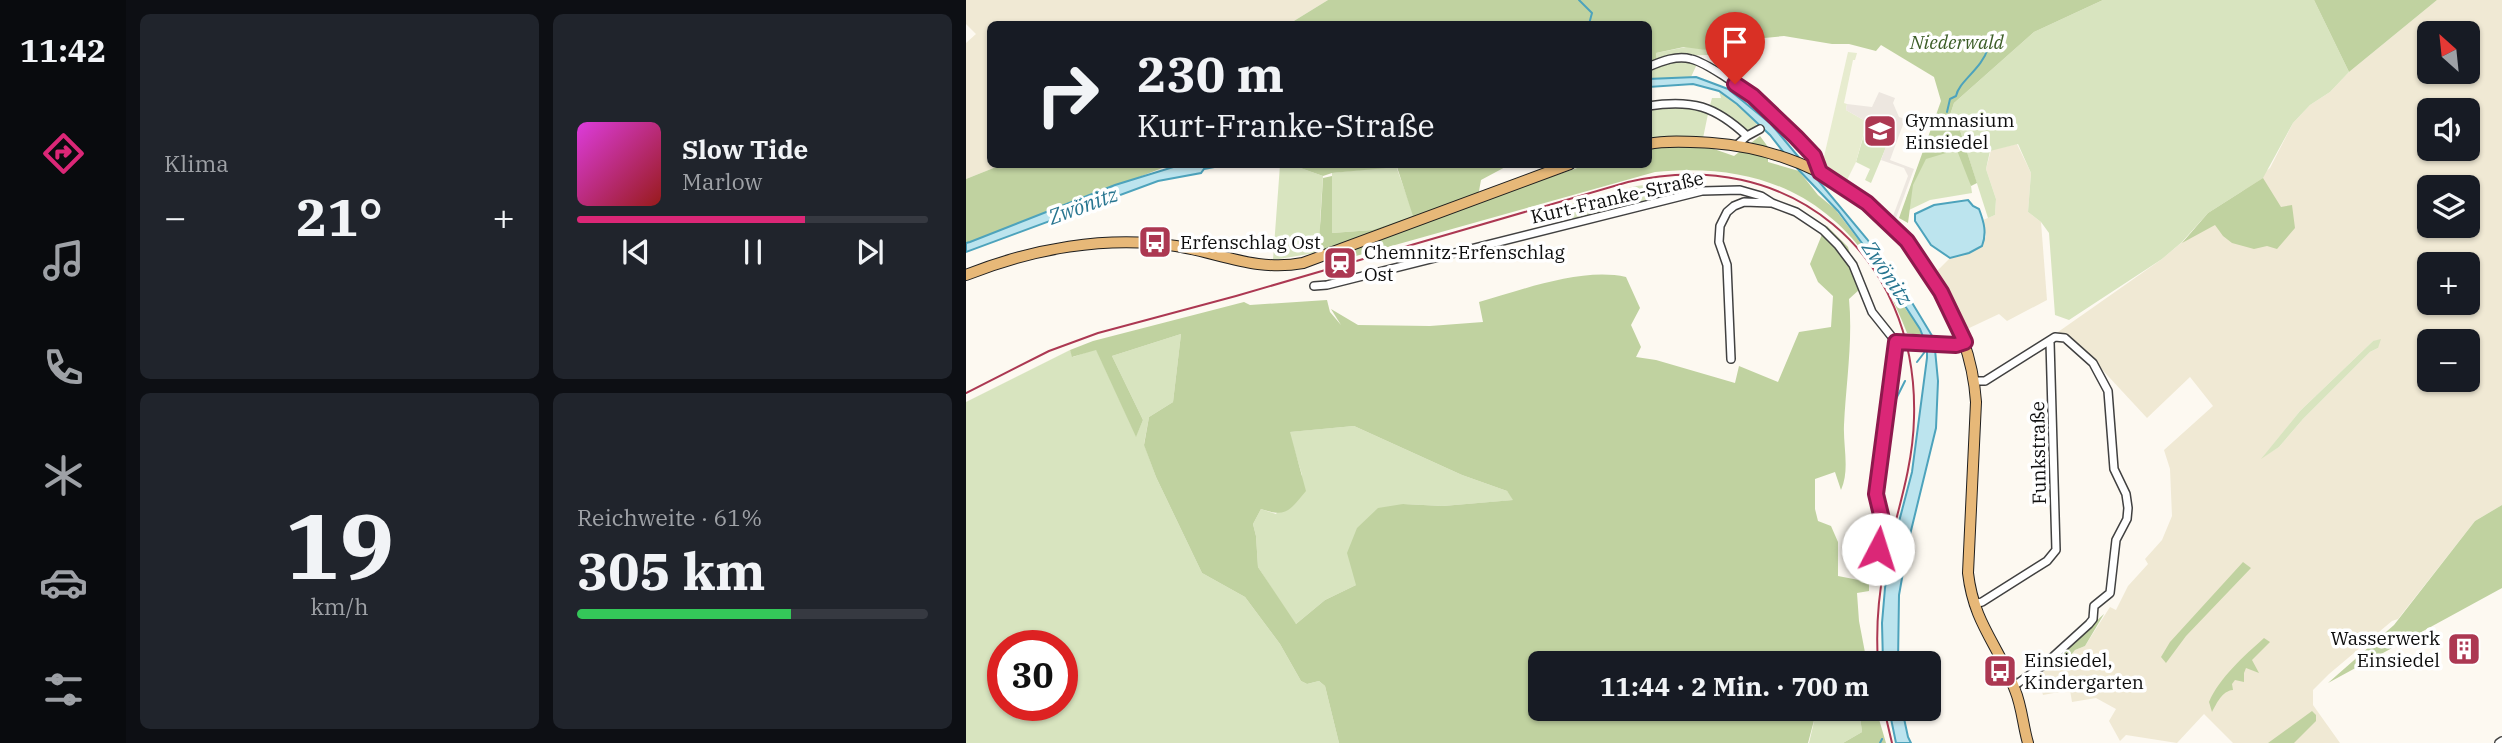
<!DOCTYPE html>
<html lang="de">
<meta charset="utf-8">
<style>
:root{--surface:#171b24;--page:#20242c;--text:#f1f3f6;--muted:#9ea1a6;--line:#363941;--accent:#db2777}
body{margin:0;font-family:"IBM Plex Serif",serif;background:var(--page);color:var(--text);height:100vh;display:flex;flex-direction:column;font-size:26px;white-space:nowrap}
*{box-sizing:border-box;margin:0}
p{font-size:23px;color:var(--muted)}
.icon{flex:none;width:38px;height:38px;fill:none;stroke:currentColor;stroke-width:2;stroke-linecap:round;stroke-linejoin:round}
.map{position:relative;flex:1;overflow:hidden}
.drawer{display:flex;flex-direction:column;gap:14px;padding:14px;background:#0d0f14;width:840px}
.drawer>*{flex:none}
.guide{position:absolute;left:21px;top:21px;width:665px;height:147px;border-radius:10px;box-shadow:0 2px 5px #0004;background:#171b24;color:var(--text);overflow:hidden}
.needle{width:46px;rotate:333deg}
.buttons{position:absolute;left:1451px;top:21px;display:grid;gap:14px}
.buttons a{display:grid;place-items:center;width:63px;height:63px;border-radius:10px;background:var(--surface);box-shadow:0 2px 5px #0004;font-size:35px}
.speed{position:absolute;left:21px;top:630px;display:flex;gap:14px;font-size:35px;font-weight:700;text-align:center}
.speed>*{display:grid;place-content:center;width:91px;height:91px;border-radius:50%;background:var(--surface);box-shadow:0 2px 5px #0004;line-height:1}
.speed .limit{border:10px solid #d22;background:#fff;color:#111}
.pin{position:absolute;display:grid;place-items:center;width:60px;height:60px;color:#fff;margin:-72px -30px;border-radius:50% 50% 50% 0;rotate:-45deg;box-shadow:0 0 7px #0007}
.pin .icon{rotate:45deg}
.me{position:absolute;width:77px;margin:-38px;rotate:5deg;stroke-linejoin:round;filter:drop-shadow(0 0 5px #0008)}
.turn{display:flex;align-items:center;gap:24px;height:147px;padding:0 35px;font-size:32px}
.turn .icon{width:91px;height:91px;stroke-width:2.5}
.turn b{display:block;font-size:49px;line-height:60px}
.big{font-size:52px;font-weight:700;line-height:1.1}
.drawer .card{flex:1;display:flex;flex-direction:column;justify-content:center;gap:10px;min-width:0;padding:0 24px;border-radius:10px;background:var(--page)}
.drawer .dial{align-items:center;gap:0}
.dial b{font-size:91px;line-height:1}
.song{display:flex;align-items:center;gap:21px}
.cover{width:84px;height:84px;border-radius:10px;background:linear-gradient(135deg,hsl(300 70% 55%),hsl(0 70% 35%))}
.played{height:7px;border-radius:4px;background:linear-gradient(90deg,var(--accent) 65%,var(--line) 65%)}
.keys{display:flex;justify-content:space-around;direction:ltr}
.heat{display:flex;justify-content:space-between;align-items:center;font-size:38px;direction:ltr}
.charge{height:10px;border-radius:5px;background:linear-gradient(90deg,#34c759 61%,var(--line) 0)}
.drawer .tiles{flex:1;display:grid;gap:14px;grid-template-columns:repeat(2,1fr)}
.trip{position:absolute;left:562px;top:651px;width:413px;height:70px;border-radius:10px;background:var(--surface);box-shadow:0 2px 5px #0004;font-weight:700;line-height:70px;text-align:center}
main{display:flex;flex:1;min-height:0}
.dock{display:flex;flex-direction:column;width:126px;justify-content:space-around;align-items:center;background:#090b0e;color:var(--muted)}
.dock .icon{width:49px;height:49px}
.dock .current{color:var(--accent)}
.dock b{font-size:32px;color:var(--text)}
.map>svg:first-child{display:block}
.farmland{fill:#f0e9d4;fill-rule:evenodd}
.green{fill:#d8e4bf;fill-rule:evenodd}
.forest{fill:#c0d2a0;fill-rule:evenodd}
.pitch{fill:#e7eccf}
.plaza{fill:#ede7e0}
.water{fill:#bce4ee;stroke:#4da3bc;stroke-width:2}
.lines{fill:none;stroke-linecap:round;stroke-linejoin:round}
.stream{stroke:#4da3bc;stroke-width:2}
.minor-casing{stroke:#414141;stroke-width:10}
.major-casing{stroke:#1f1f1f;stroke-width:12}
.minor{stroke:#fff;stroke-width:7}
.major{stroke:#e7b878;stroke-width:10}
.rail{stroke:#ac3852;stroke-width:2}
.route-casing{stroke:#8e194d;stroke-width:18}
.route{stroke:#db2777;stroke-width:12}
.labels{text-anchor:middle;stroke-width:7;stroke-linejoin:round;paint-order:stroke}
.park-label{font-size:19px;font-style:italic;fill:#3c5d27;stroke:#fff}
.poi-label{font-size:19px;fill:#0e0e0e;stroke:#fff;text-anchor:start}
.street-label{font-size:19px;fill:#0e0e0e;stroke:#fff}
.water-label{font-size:21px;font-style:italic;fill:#277590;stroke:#fff}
</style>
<main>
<nav class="dock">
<b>11:42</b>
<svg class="icon current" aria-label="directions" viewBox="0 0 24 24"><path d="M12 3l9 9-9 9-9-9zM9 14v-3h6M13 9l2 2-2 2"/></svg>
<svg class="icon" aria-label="music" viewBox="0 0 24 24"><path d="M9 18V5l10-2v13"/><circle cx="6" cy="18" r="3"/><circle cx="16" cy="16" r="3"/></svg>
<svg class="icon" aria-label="phone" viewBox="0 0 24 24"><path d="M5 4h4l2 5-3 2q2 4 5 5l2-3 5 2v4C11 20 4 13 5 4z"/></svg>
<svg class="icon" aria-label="climate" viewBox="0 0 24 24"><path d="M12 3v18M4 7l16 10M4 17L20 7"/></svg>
<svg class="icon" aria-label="car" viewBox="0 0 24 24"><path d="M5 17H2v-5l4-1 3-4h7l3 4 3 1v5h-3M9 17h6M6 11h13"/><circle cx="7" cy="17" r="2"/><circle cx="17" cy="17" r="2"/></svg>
<svg class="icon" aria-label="filters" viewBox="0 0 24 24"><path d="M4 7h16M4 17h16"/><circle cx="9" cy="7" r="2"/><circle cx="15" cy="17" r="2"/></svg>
</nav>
<section class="drawer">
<div class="tiles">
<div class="card"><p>Klima</p>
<div class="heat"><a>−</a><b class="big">21°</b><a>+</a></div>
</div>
<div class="card">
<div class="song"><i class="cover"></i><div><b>Slow Tide</b><p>Marlow</p></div></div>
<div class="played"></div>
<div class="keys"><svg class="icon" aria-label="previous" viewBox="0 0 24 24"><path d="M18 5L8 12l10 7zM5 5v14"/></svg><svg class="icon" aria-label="pause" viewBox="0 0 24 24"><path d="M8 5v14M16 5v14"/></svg><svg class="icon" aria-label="next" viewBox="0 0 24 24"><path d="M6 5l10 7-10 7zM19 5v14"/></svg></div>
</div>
<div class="card dial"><b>19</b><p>km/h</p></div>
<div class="card"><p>Reichweite · 61%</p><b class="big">305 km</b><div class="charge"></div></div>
</div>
</section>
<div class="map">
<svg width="1536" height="743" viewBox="0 0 1536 743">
<rect width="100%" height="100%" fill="#fdf9f1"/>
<path class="farmland" d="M 0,0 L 362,0 L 323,24 L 24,24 L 24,164 L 35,165 L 0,179 L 0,43 L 10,34 L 0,24 Z
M 1471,0 L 1536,0 L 1536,505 L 1509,521 L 1432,619 L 1426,621 L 1363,674 L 1347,690 L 1347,705 L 1374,743 L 1267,743 L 1238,714 L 1211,743 L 1160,735 L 1154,741 L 1143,721 L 1150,709 L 1130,698 L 1106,702 L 1104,690 L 1077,695 L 1071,674 L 1081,665 L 1102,659 L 1109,650 L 1119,646 L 1144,607 L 1150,610 L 1162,586 L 1182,564 L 1179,559 L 1196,540 L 1206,516 L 1204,469 L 1198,450 L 1247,406 L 1224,377 L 1181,418 L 1129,362 L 1092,332 L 1196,259 L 1304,168 L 1327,123 L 1344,105 L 1364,92 L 1383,72 ZM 1463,33 L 1502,33 L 1502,72 L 1463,72 ZM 1463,110 L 1502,110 L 1502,149 L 1463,149 ZM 1463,187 L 1502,187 L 1502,226 L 1463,226 ZM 1463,264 L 1502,264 L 1502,303 L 1463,303 ZM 1407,341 L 1412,348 L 1404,352 L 1337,419 L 1313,447 L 1297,457 L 1334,411 ZM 1463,341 L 1502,341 L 1502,380 L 1463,380 Z
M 1051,144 L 1065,173 L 1062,212 L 1075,222 L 1081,300 L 1041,321 L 1033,314 L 999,330 L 969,273 L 984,258 L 1003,253 L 1020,237 L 1017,220 L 1029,215 L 1030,199 L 1020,169 L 1025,150 Z"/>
<path class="green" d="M 1137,0 L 1348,0 L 1383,72 L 1364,92 L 1344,105 L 1327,123 L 1297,178 L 1242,213 L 1216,242 L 1196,259 L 1103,320 L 1089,315 L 1083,233 L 1075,222 L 1062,212 L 1065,173 L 1052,144 L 1024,151 L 1020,169 L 1030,199 L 1029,215 L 1022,218 L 993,127 L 984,115 L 988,103 L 1068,32 Z
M 725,46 L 740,50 L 741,55 L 709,56 L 691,61 L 690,53 Z
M 719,60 L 731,64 L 725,77 L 683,79 L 683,69 L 701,62 Z
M 753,91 L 771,104 L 791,124 L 781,136 L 743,109 L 736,143 L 683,144 L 683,106 L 693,105 L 743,109 L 746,98 L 755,98 Z
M 901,124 L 926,133 L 905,183 L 899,180 L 904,169 L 890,162 Z
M 974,132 L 989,134 L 1003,172 L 1006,193 L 964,200 L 943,210 L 940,199 L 956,156 L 976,152 Z
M 314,165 L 326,165 L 357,176 L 354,222 L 361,251 L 307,260 Z
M 430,166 L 448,216 L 406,230 L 366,233 L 366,173 Z
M 715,181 L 716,193 L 607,220 L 602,205 L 670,186 Z
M 215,334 L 207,402 L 183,417 L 178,444 L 190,477 L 236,573 L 279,597 L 314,644 L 335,681 L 341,684 L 353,681 L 359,686 L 373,743 L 0,743 L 0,402 L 104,350 L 107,357 L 130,349 L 170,436 L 177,420 L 146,356 ZM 37,646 L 96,646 L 96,705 L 37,705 Z
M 1415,339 L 1412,348 L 1404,352 L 1337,419 L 1313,447 L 1295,459 L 1334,411 L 1407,341 Z
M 388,426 L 496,475 L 541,491 L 548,500 L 477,506 L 437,504 L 390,585 L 359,600 L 330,624 L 328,623 L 292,567 L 290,536 L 287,524 L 295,509 L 310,514 L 336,475 L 323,432 Z
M 851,709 L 893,709 L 896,732 L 877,743 L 843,743 Z"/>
<path class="forest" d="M 362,0 L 1137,0 L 1068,32 L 988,103 L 984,115 L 993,127 L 1011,183 L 1005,186 L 985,135 L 977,138 L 980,153 L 960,159 L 947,185 L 942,223 L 933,218 L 975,101 L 968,77 L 915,45 L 910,51 L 883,44 L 866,44 L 818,36 L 778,40 L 741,55 L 740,50 L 718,47 L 690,53 L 691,61 L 683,64 L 682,24 L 323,24 Z
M 1348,0 L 1471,0 L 1383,72 Z
M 794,136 L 802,147 L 802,162 L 833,171 L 852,195 L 869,209 L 916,271 L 941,311 L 958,332 L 953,335 L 941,333 C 896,215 816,159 689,172 L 365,263 L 367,256 L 353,244 L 357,178 L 366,176 L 366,233 L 406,230 L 447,216 L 431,167 L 366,173 L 357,176 L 326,165 L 543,165 L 515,180 L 511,202 L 620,165 L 682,164 L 683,148 L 690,146 L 745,148 L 768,156 Z
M 35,165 L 204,165 L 0,244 L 0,179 Z
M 1297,178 L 1315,207 L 1326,205 L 1329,228 L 1311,249 L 1301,246 L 1288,249 L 1266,243 L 1257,236 L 1249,225 L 1216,243 L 1242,213 Z
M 861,226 L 882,247 L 894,289 L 883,299 C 887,341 880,383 878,425 C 877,446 884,470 875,490 L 869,472 L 849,479 L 849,509 L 852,521 L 865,526 L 872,542 L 872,576 L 903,582 L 903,591 L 891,593 L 893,621 L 901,663 L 574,663 L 574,709 L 851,709 L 842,743 L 373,743 L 359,686 L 353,681 L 341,684 L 335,681 L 314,644 L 279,597 L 236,573 L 190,477 L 178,445 L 183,417 L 207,402 L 215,334 L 146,356 L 177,420 L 170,437 L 130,350 L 106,357 L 104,350 L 127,341 L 278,302 L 284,305 L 361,300 L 364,312 L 375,325 L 365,309 L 392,325 L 464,326 L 517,322 L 513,302 C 556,290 616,267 660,277 L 674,308 L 665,325 L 675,347 L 670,357 L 690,360 L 769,383 L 773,366 L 812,382 L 833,332 L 865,327 L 867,296 L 852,282 L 844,264 L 857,232 ZM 388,426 L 496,475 L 541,491 L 547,500 L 477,506 L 437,504 L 412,508 L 391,528 L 381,553 L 390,585 L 359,600 L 330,624 L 292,567 L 290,536 L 287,524 L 295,509 C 321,518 324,510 340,491 L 324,432 Z
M 1536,505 L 1536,588 L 1362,683 L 1428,625 L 1509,521 Z
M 1277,562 L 1285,568 L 1220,636 L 1200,663 L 1195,657 L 1204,642 Z
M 1138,614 L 1119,646 L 1109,650 L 1102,659 L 1082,669 L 1081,665 Z
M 1298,638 L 1304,642 L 1286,660 L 1293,673 L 1280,668 L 1278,673 L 1278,682 L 1269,680 L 1266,684 L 1267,690 C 1256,691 1251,703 1246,712 L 1243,702 C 1254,677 1278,656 1298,638 Z
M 893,709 L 910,709 L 920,743 L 877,743 L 896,732 Z
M 1346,711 L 1350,715 L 1350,721 L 1328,743 L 1302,743 Z"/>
<path class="pitch" d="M 882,52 L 891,53 L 889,60 L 887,60 L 878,103 L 881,104 L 880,110 L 901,122 L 890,162 L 880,182 L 859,170 L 857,161 Z"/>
<path class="plaza" d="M 913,92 L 929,98 L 927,103 L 933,117 L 939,119 L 924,160 L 948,169 L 930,218 L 927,216 L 942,176 L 938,168 L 915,160 L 925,133 L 901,124 L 901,122 L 880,110 L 881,104 L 906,107 Z"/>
<path class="water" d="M 730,77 L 762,89 L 805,124 L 901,239 L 942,296 L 968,339 L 972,381 L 970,428 L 943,539 L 933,595 L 932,663 L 917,663 L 916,623 L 919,588 L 924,556 L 946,472 L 961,358 L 961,347 L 954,329 L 913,266 L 872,211 L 827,164 L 804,135 L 771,104 L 753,91 L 727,84 L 683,87 L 682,79 Z
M 217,164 L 259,165 L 238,169 L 235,173 L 192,181 L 0,252 L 0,243 L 4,242 L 149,185 Z
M 1002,200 L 1007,206 L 1013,209 C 1018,222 1021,233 1016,246 L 1003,253 L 984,258 L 965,245 L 949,221 L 949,214 L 968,205 Z
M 923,709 L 936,709 L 942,737 L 945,743 L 930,743 Z"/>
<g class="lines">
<path class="stream" d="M 613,0 L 626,13 L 623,24
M 981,112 L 984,99 L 990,96 C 993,81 1016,69 1022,48
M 951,362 L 961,349
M 928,403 L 939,381
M 914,743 L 916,739"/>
<defs>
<path id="minor" d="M 682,67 C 696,61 711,55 725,59 C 754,66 851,142 854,172
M 682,106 C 726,99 749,106 781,136
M 771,145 L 781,136 L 794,129
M 348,286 L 361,285 L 736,191 L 774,190 L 795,196 L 806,203 L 830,212 L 857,230 L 872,245 L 887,265 L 906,312 L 930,342 L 990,345 L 999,342
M 765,359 L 761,265 L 753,242 L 754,226 L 761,212 L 768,206 L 778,202 L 805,203
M 1009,381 L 1019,381 L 1089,337 L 1099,338 L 1127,363 L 1142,391 L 1148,469 L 1160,494 L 1162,508 L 1161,519 L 1150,540 L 1144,593 L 1128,606 L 1127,619 L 1123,624 L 1079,664 L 1048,686
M 893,553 L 912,549 L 916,519 L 910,494 L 930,342
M 1008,604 L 1016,602 L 1081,561 L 1090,550 L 1084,342
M 1533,743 L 1536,741"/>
<path id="major" d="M 682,144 C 702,140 726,142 746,143 C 819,148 896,184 942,242 C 951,253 958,266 966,278 C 991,316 1007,356 1010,402 L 1002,573 C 1008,625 1033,645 1049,690 C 1056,707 1057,726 1062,743
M 0,275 C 65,249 140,235 210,246 C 254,253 291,272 337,263 L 604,164"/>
</defs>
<use href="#minor" class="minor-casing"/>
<use href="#major" class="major-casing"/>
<use href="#minor" class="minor"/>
<use href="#major" class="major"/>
<path class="rail" d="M 0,393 L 83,351 L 132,333 L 270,296 L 662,182 C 822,144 953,254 948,418 C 947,470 929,518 918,568 C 912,599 910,632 912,663
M 918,709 L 926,743"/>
</g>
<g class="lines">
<defs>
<path id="route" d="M 769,84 L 787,96 L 830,137 L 848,156 L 854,172 L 901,203 L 941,241 L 975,292 L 999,342 L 990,345 L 930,342 L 910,494 L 916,519 L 912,549"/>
</defs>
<use href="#route" class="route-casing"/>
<use href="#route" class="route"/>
</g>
<defs>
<symbol id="school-square" viewBox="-11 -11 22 22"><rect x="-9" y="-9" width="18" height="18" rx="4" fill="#ac3852" stroke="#fff"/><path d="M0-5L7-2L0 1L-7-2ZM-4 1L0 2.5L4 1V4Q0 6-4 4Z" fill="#fff"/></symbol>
<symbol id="bus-square" viewBox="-11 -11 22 22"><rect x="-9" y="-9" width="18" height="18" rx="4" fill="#ac3852" stroke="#fff"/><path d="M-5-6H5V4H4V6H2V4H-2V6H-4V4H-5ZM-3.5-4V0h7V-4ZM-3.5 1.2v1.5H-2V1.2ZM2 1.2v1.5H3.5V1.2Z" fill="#fff"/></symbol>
<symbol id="station-square" viewBox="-11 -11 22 22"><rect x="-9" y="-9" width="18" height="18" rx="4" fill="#ac3852" stroke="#fff"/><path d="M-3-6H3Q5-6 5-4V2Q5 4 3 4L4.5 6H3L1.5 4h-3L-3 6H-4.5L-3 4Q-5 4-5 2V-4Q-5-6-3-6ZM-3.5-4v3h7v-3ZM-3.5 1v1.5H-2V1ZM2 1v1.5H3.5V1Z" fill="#fff"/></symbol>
<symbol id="building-square" viewBox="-11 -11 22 22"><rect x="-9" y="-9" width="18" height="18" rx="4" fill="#ac3852" stroke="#fff"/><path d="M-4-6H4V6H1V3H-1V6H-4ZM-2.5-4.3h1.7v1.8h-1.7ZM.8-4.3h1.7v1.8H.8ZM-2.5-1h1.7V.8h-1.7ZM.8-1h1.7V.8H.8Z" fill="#fff"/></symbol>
</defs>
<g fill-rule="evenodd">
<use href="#school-square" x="895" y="112" width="38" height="38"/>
<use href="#bus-square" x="170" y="223" width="38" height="38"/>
<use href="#station-square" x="355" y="244" width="38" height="38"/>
<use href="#building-square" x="1479" y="630" width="38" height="38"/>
<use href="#bus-square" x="1015" y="652" width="38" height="38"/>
</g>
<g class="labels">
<g class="park-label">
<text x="991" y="49">Niederwald</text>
</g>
<g class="poi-label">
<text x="939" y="127">Gymnasium<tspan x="939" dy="22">Einsiedel</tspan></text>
<text x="214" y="249">Erfenschlag Ost</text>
<text x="398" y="259">Chemnitz-Erfenschlag<tspan x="398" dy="22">Ost</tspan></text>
<text x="1474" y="645" text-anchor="end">Wasserwerk<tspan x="1474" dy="22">Einsiedel</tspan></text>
<text x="1058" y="667">Einsiedel,<tspan x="1058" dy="22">Kindergarten</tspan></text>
</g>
<g class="street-label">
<text transform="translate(651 197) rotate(-13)" y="7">Kurt-Franke-Straße</text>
<text transform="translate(1072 453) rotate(-91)" y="7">Funkstraße</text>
</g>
<g class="water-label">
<text transform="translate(117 206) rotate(-20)" y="7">Zwönitz</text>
<text transform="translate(921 273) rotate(56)" y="7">Zwönitz</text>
</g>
</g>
</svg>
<div class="buttons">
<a><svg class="needle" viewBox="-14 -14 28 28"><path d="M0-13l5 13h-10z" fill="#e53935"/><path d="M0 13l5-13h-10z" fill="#9ea1a6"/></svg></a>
<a><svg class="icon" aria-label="sound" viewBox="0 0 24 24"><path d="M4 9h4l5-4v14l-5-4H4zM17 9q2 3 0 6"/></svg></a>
<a><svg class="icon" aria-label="layers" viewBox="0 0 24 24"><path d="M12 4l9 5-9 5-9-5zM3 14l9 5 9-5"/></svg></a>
<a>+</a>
<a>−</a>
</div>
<div class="speed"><div class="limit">30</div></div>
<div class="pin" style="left:769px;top:84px;background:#d93025"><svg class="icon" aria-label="arrive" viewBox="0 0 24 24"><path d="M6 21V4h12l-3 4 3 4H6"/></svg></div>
<svg class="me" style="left:912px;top:549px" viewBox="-20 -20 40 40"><circle r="19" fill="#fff"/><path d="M0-13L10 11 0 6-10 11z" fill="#db2777"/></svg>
<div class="trip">11:44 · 2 Min. · 700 m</div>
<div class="guide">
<div class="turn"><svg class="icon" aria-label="right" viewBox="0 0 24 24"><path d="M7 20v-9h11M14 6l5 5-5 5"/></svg><div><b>230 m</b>Kurt-Franke-Straße</div></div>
</div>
</div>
</main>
